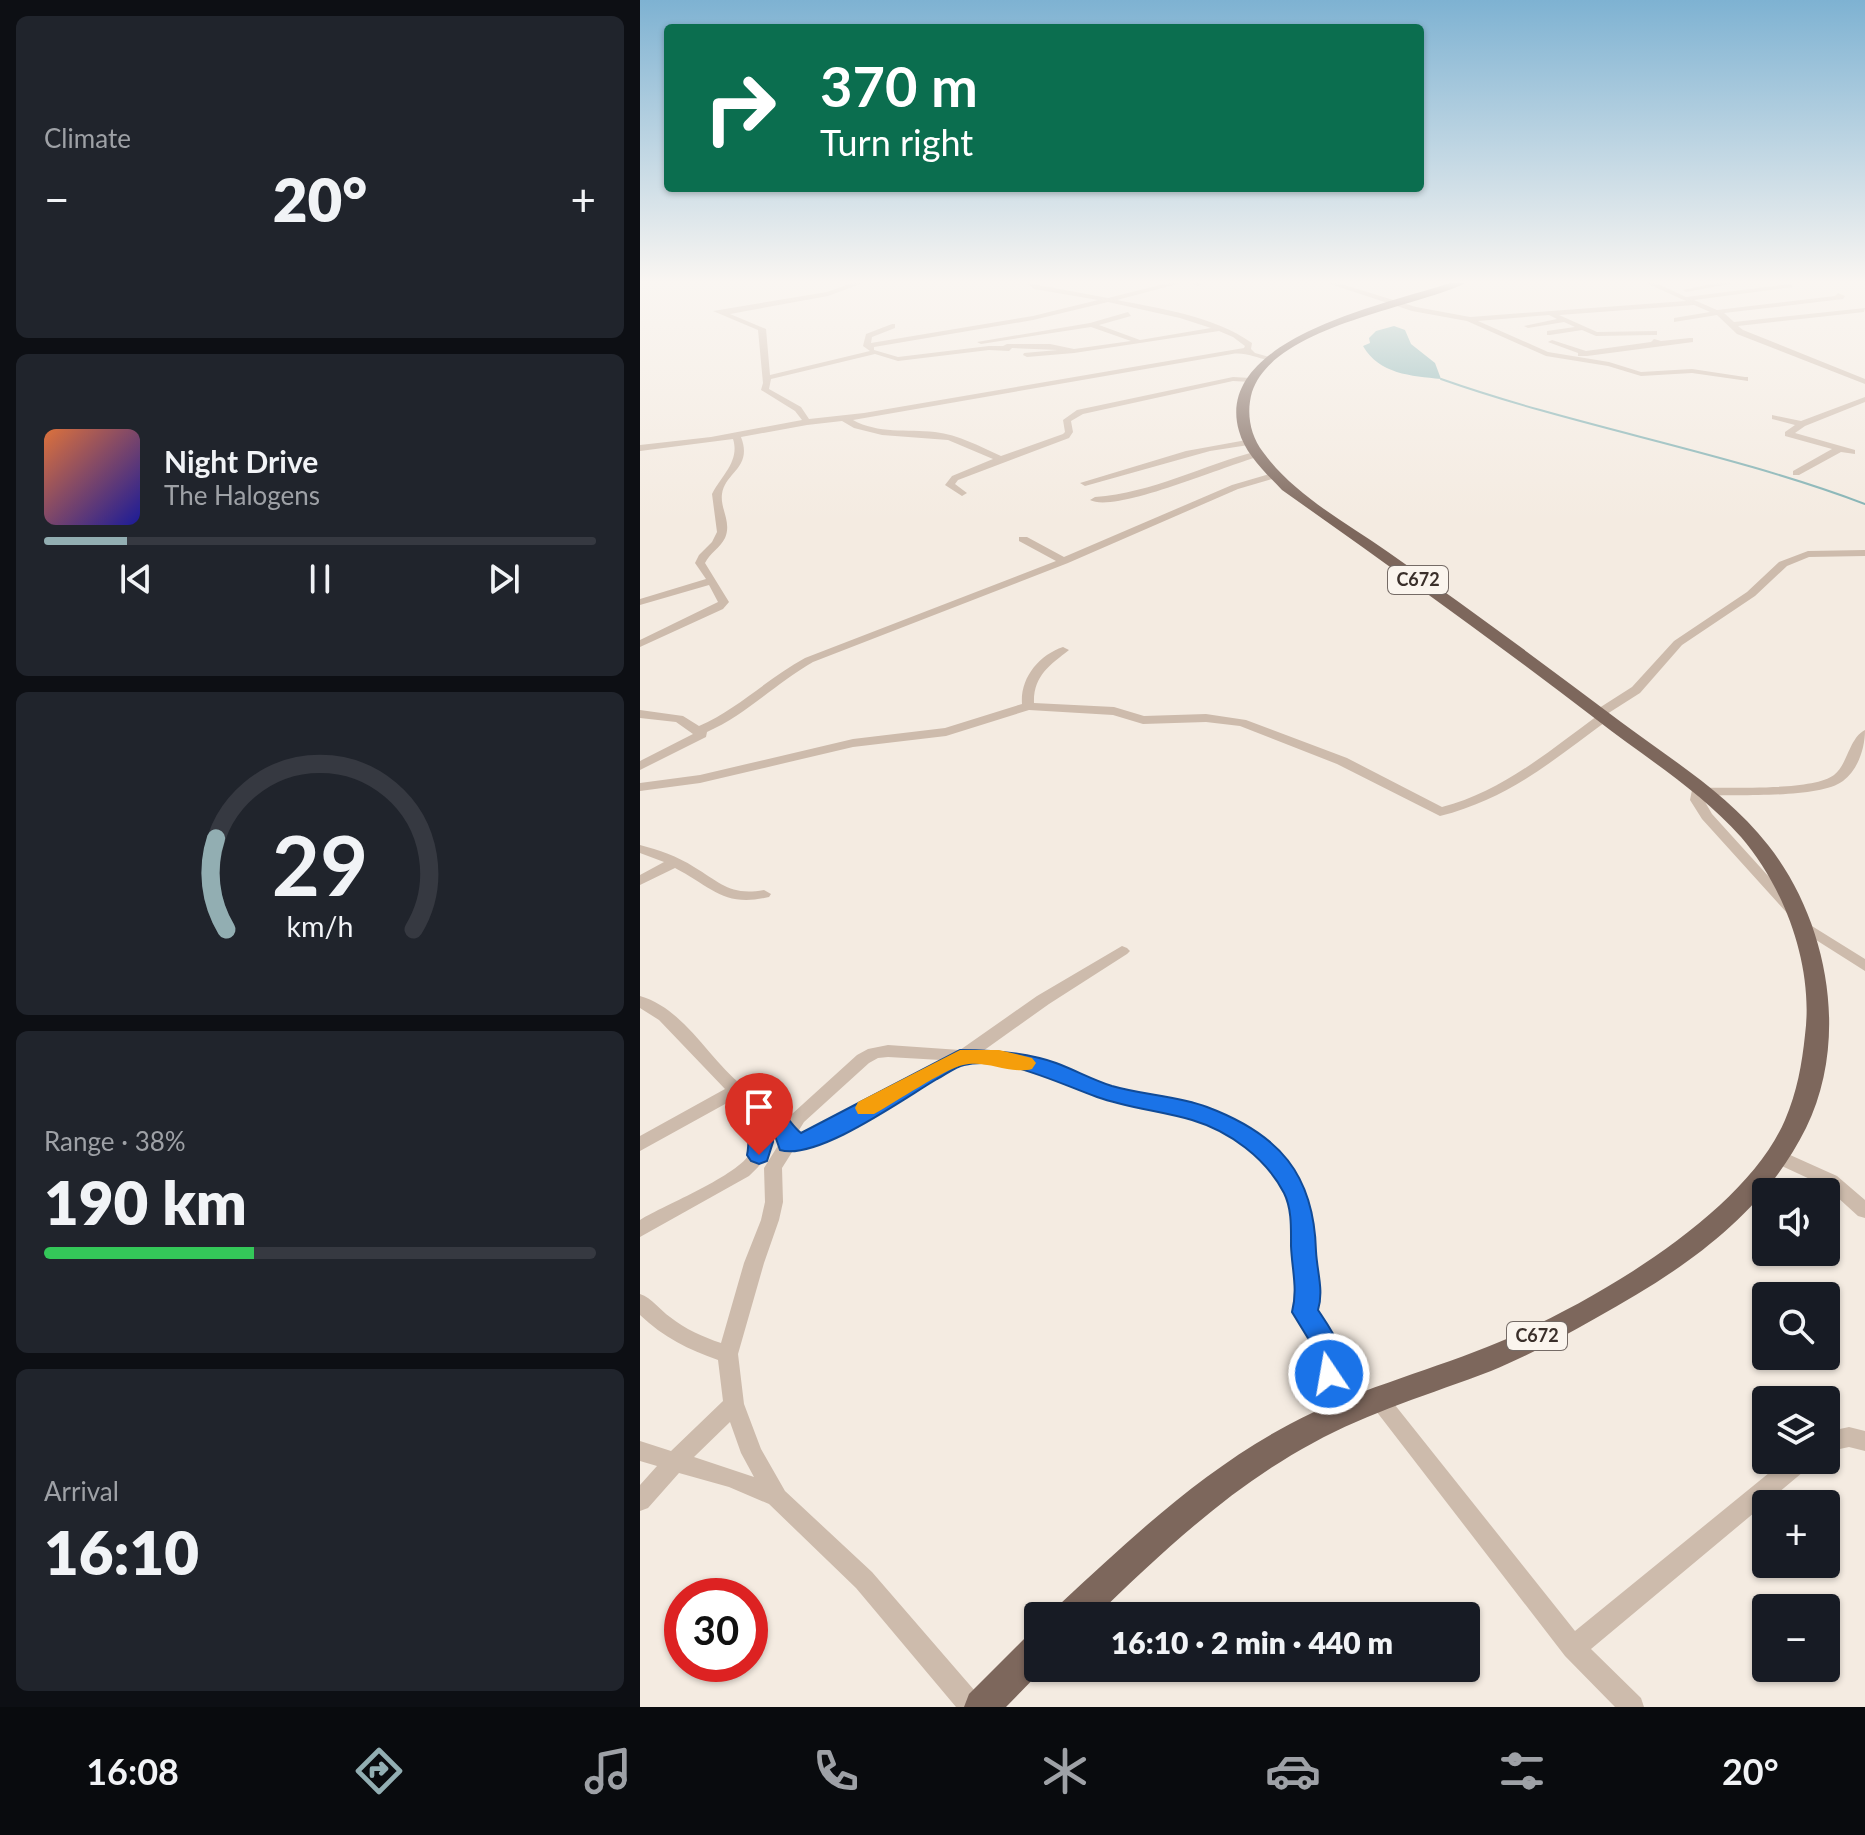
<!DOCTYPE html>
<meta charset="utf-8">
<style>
:root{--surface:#171b24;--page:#20242c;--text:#f1f3f6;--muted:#9ea1a6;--line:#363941;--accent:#92aeb2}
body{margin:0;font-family:Lato,sans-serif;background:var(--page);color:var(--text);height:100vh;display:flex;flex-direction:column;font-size:30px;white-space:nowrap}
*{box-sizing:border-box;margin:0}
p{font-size:26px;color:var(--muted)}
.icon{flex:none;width:44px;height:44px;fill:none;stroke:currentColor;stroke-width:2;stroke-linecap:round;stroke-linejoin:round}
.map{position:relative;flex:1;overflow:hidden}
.panel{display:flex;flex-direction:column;gap:16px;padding:16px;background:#0d0f14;width:640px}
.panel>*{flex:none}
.guide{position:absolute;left:24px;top:24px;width:760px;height:168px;border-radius:8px;box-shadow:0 2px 6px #0004;background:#0b6e4f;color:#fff;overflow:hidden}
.fabs{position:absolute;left:1112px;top:1178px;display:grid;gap:16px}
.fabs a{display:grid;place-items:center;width:88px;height:88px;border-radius:8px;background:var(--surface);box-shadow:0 2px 6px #0004;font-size:40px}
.speed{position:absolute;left:24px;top:1578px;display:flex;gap:16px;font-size:40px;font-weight:700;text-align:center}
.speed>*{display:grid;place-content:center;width:104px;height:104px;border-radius:50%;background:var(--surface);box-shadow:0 2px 6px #0004;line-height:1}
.speed .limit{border:12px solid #d22;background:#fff;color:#111}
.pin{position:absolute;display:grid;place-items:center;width:68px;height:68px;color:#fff;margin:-82px -34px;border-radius:50% 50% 50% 0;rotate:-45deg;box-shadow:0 0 8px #0007}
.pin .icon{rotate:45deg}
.me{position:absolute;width:88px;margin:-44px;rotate:348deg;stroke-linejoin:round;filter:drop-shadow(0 0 6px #0008)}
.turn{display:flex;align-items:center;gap:28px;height:168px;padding:0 24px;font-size:36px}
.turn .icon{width:104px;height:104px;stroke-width:2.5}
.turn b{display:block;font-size:56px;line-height:68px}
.big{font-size:60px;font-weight:800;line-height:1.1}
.panel .tile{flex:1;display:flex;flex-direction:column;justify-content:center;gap:12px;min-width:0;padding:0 28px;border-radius:12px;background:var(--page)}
.panel .dial{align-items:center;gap:0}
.dial svg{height:208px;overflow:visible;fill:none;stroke:var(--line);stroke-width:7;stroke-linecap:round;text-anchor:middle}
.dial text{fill:var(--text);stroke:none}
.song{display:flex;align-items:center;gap:24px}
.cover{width:96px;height:96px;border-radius:12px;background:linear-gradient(135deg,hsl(20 70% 55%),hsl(240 70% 35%))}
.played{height:8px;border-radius:4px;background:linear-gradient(90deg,var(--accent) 15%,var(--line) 15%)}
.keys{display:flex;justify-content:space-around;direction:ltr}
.heat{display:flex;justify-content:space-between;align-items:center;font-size:44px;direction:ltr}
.charge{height:12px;border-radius:6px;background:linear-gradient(90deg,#34c759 38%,var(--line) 0)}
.trip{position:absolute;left:384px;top:1602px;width:456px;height:80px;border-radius:8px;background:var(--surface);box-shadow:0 2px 6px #0004;font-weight:800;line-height:80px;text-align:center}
.tabs{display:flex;height:128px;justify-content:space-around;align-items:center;background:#090b0e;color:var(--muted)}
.tabs .icon{width:56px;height:56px}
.tabs .on{color:var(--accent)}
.tabs b{font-size:36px;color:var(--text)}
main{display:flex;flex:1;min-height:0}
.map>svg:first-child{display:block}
.water{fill:#7fb0b2}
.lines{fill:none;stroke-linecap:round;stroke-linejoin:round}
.stream{stroke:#7fb0b2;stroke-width:2}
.street{fill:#cdbbac;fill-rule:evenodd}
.primary{fill:#7d675c;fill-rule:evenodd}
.route{fill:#1a73e8;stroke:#114b97;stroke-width:2}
.slow{fill:#f59e0b}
.labels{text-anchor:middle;stroke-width:6;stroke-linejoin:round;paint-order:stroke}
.shield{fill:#fbf5ee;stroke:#756b66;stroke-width:2}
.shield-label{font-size:18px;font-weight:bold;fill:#3b302b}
</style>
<main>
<section class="panel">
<div class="tile"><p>Climate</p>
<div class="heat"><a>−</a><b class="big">20°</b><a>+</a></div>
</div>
<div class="tile">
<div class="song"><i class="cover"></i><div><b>Night Drive</b><p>The Halogens</p></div></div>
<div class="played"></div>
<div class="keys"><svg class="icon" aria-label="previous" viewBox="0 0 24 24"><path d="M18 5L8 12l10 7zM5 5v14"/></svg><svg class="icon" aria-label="pause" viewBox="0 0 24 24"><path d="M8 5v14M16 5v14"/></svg><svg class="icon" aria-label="next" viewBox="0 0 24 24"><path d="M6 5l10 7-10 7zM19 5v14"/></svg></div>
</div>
<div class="tile dial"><svg viewBox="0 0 100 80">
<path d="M14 69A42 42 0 1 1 86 69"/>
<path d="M14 69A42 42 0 0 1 10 34" stroke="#92aeb2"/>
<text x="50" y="56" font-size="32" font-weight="700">29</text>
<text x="50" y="72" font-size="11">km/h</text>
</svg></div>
<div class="tile"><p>Range · 38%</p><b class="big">190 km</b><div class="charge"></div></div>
<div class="tile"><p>Arrival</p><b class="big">16:10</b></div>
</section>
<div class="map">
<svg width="1225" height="1707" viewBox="0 0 1225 1707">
<rect width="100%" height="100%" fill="#f4ebe1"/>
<path class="water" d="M 754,326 L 765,330 L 771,344 L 795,363 L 801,379 C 771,376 739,374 723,346 L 730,343 L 729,338 L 736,331 Z"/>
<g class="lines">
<path class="stream" d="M 801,379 C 940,428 1088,452 1225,504"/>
<path class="street" d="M 212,283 L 223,283 L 188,296 L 90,314 L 126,329 L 130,375 L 230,351 L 223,346 L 226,334 L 252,324 L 255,324 L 255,328 L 232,337 L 231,343 L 393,316 L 458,300 L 394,289 L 387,283 L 468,298 L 528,283 L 541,283 L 477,300 C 522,309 574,316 612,343 L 611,349 L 615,353 L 633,358 L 629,360 C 615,358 606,352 592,354 L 213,420 C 238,434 267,429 295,432 C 319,435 339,446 361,456 L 423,434 L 425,432 L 423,420 L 437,410 L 593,377 L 611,378 L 615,380 L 611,382 L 593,381 L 443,414 L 431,421 L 433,432 L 429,438 L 318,480 L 315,484 L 327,493 L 322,496 L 305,485 L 312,476 L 353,459 L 308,440 L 242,435 L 214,428 L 202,421 L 167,425 L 101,437 C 113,468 85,472 82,494 C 80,509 92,522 85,538 C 80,548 70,553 65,563 L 89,602 L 83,609 L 0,647 L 0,640 L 78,602 L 69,585 L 0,605 L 0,599 L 66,579 L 55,563 L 59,555 L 72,542 L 77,532 L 72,494 C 82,475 100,461 93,439 L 0,451 L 0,445 L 71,437 L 162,420 L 155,411 L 121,390 L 123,383 L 118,330 L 73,311 L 187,292 ZM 468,302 L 540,318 L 571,328 L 500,340 L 459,325 L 491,316 L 488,312 L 450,323 L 337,342 L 341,344 L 451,327 L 491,341 L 434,349 L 410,344 L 367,344 L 363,346 L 349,346 L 258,357 L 234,350 L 234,347 L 393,320 ZM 579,331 L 593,337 L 605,346 L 604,348 L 224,413 L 169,419 L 161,407 L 129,389 L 131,379 L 235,354 L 258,361 L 349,350 L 369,351 L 372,348 L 418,350 L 384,353 L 383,355 L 387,357 L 434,353 Z
M 552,283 L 561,283 L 561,284 L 558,286 Z
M 687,283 L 698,283 L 776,307 L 830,317 L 1046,301 L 1006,283 L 1016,283 L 1046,297 L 1151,284 L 1153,287 L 1054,300 L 1077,310 L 1195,296 L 1198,293 L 1205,296 L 1203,299 L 1084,313 L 1094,322 L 1225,308 L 1224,312 L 1098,326 L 1103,330 L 1225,379 L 1225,384 L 1097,334 L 1077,315 L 1034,322 L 1034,318 L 1070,312 L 1054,305 L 919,315 L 957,332 L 1017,331 L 1017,335 L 1014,335 L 956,336 L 942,330 L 910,335 L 907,335 L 907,331 L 935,327 L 924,322 L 888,328 L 884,326 L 917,319 L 909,315 L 838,321 L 908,352 L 969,362 L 1001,372 L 1052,369 L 1105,377 L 1108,377 L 1108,381 L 1052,373 L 1001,376 L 968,366 L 906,356 L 827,321 L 772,311 Z
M 1076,283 L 1095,283 L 1046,292 L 1043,290 Z
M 1050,338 L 1053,338 L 1053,342 L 947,356 L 938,356 L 938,353 L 908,342 L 912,340 L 946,351 L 1011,342 L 1014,339 L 1021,341 Z
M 1225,397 L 1225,402 L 1165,426 L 1155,433 L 1215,450 L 1215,454 L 1201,452 L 1159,475 L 1153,475 L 1153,471 L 1192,449 L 1145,436 L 1145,432 L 1155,425 L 1132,419 L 1132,415 L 1161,421 Z
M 612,439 L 615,440 L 615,444 L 570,451 L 445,486 L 440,483 L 546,451 Z
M 618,451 L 621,452 L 621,456 C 588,464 475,514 450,500 L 455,497 C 512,493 563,465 618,451 Z
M 636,472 L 639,473 L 639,477 L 598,489 L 428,563 L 173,662 C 136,683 106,715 67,732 L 66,737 L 0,770 L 0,761 L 53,734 L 36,722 L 0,718 L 0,710 L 43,716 L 59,726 C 98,709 128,678 165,658 L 416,561 L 379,541 L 379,537 L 387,537 L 424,557 L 592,485 Z
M 1225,550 L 1225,556 L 1169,557 L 1147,566 L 1115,596 L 1042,645 L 1000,693 L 967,714 L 970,717 L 968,720 C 912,761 870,798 800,816 L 697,764 L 600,726 L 566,722 L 503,724 L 473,715 L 389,710 L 306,736 L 213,747 L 60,783 L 0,791 L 0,783 L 60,775 L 213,739 L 305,728 L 382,704 C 380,678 399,655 423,647 L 429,650 C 410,665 393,676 394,703 L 474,707 L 504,716 L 566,714 L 606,720 L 707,758 L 802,807 C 861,792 908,752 957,716 L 954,713 L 956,710 L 992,687 L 1034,641 L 1107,592 L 1139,562 L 1168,551 Z
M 1225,730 C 1225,748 1218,770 1203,781 C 1179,799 1096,794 1064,796 L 1064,800 L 1072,814 L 1159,910 L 1157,913 L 1147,913 L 1062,819 L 1050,800 L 1052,790 L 1059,786 L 1064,788 C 1093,787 1173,791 1194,775 C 1208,764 1209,738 1225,730 Z
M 0,845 C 19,850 37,856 54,867 C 81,883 90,896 124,890 L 131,894 L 129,897 C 84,908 72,887 35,868 L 0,885 L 0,875 L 24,862 L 0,853 Z
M 1159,918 L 1225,959 L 1225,971 L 1154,926 L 1152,923 Z
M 482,946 L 487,948 L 490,951 L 487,954 L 409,1004 L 343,1051 L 359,1052 L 406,1062 L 470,1087 L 567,1110 L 617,1134 L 645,1160 L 670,1204 L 674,1266 L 680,1294 L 674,1311 L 697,1346 L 701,1377 L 724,1410 L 720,1417 L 713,1419 L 706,1417 L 684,1386 L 681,1380 L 677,1348 L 654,1312 L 660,1294 L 654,1266 L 652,1204 L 633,1170 L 605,1144 L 556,1119 L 460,1096 L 402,1073 L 359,1064 L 325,1062 L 188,1140 L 154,1149 L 142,1168 L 143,1202 L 139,1220 L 124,1263 L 98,1354 L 104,1404 L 121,1449 L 145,1491 L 232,1572 L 341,1698 L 344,1707 L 316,1707 L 216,1588 L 129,1504 L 89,1487 L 39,1473 L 8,1508 L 0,1511 L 0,1485 L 17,1466 L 0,1461 L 0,1441 L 31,1451 L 83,1401 L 78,1360 C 49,1350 23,1337 0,1315 L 0,1294 C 12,1298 20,1310 30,1317 C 45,1329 63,1337 81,1343 L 104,1263 L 121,1220 L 125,1202 L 124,1168 L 139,1144 L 138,1136 L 131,1125 C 132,1149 126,1161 109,1176 L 0,1237 L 0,1220 C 26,1204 98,1176 111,1152 C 118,1140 113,1122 112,1109 L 96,1098 L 0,1151 L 0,1136 L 85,1089 L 19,1020 L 0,1008 L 0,996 C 45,1009 68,1059 103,1086 C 120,1099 134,1103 147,1121 L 152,1114 L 217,1055 L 228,1049 L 248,1045 L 320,1050 L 397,996 ZM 248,1057 L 301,1060 L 177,1130 L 156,1135 L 164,1122 L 229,1063 L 238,1058 ZM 90,1422 L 101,1453 L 114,1477 L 54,1457 Z
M 1139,1150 L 1197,1176 L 1225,1200 L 1225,1218 L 1218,1216 L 1185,1186 L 1133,1162 L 1130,1157 L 1133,1152 Z
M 740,1392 L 747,1395 L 935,1631 L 1145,1460 L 1172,1460 L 1169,1467 L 951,1649 L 1001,1698 L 1004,1707 L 975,1707 L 925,1656 L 733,1407 L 730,1401 L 733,1395 Z
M 1209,1427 L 1225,1431 L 1225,1451 L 1209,1447 L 1186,1452 L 1186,1432 Z"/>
<path class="primary" d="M 810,283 L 826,283 C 771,309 634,326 612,392 C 606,413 610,435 623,452 C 654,495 705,522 748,552 C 827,607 904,664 981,722 C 1032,760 1088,794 1128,845 C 1188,921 1210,1039 1166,1128 C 1122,1217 1041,1271 956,1318 C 922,1337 888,1356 851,1371 C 791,1394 729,1412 673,1443 C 591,1487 522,1552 456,1616 L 415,1616 L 420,1604 C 491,1538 563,1470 650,1424 C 712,1391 782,1373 847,1347 C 943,1308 1103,1218 1145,1120 C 1157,1092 1162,1064 1165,1035 C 1174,967 1145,888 1101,837 C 1060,791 1006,758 957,720 C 854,641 748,565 642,490 C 626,473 605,454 599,431 C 572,338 751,303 810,283 Z
M 398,1632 L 398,1668 L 404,1668 L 366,1707 L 324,1707 L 329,1694 L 386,1637 Z"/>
</g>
<linearGradient id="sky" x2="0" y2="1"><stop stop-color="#7eb2d2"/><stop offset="0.54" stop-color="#faf6f2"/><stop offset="1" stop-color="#faf6f2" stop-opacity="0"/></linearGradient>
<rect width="1225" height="522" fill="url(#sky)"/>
<path class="route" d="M 320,1050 C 352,1050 385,1052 416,1063 C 435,1070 453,1080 472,1086 C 503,1095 537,1096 567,1107 C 639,1134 674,1174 676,1251 C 677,1272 684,1290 678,1310 C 692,1331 711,1356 699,1383 L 689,1386 L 680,1383 L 676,1374 L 674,1348 L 652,1312 C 658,1289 652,1270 651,1246 C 651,1229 652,1209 644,1193 C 626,1158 589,1131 552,1120 C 521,1111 488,1108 457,1097 C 420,1084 364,1055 324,1065 C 315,1067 305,1075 297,1079 C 263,1099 177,1161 140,1150 L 133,1130 L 133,1142 L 127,1161 L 119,1164 L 111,1161 L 107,1155 C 111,1138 105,1115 113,1101 C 138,1093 147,1123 161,1133 Z"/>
<path class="slow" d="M 320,1050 L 359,1050 L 392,1058 L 396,1063 L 392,1069 C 371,1075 346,1059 323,1065 C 305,1069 254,1103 234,1114 L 218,1114 L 215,1108 L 218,1102 Z"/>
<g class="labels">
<g class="shield">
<rect x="748" y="566" width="60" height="28" rx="6"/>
<rect x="867" y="1322" width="60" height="28" rx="6"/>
</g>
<g class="shield-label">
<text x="778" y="586">C672</text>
<text x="897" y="1342">C672</text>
</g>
</g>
</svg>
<div class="fabs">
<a><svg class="icon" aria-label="sound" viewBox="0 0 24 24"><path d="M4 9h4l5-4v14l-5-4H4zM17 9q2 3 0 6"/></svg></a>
<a><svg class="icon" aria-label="search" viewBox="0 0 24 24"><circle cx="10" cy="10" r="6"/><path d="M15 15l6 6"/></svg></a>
<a><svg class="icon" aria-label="layers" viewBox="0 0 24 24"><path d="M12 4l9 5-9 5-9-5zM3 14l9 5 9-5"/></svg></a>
<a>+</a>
<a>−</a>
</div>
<div class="speed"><div class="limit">30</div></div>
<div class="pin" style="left:119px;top:1155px;background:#d93025"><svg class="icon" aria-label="arrive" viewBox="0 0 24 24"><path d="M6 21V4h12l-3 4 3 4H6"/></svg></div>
<svg class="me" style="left:689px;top:1374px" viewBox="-20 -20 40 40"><circle r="17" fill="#1a73e8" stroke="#fff" stroke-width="3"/><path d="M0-11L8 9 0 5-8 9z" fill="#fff"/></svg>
<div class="trip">16:10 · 2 min · 440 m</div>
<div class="guide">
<div class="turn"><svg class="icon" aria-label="right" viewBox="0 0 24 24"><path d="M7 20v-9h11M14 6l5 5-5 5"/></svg><div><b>370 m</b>Turn right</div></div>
</div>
</div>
</main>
<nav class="tabs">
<b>16:08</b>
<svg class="icon on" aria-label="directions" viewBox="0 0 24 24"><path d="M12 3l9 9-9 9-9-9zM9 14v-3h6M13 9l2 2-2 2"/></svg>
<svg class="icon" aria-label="music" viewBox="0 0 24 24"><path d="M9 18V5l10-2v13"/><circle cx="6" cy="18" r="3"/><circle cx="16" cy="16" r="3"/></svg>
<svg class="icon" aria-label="phone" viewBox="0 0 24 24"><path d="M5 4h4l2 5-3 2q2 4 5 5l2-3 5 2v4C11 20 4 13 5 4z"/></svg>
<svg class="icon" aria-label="climate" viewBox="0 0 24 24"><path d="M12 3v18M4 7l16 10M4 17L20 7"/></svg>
<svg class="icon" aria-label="car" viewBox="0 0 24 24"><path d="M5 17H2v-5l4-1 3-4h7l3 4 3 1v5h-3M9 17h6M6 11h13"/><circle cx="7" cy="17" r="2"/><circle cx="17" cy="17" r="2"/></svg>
<svg class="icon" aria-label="filters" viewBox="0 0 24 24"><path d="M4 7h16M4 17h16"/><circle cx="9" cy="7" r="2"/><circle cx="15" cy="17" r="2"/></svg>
<b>20°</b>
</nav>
